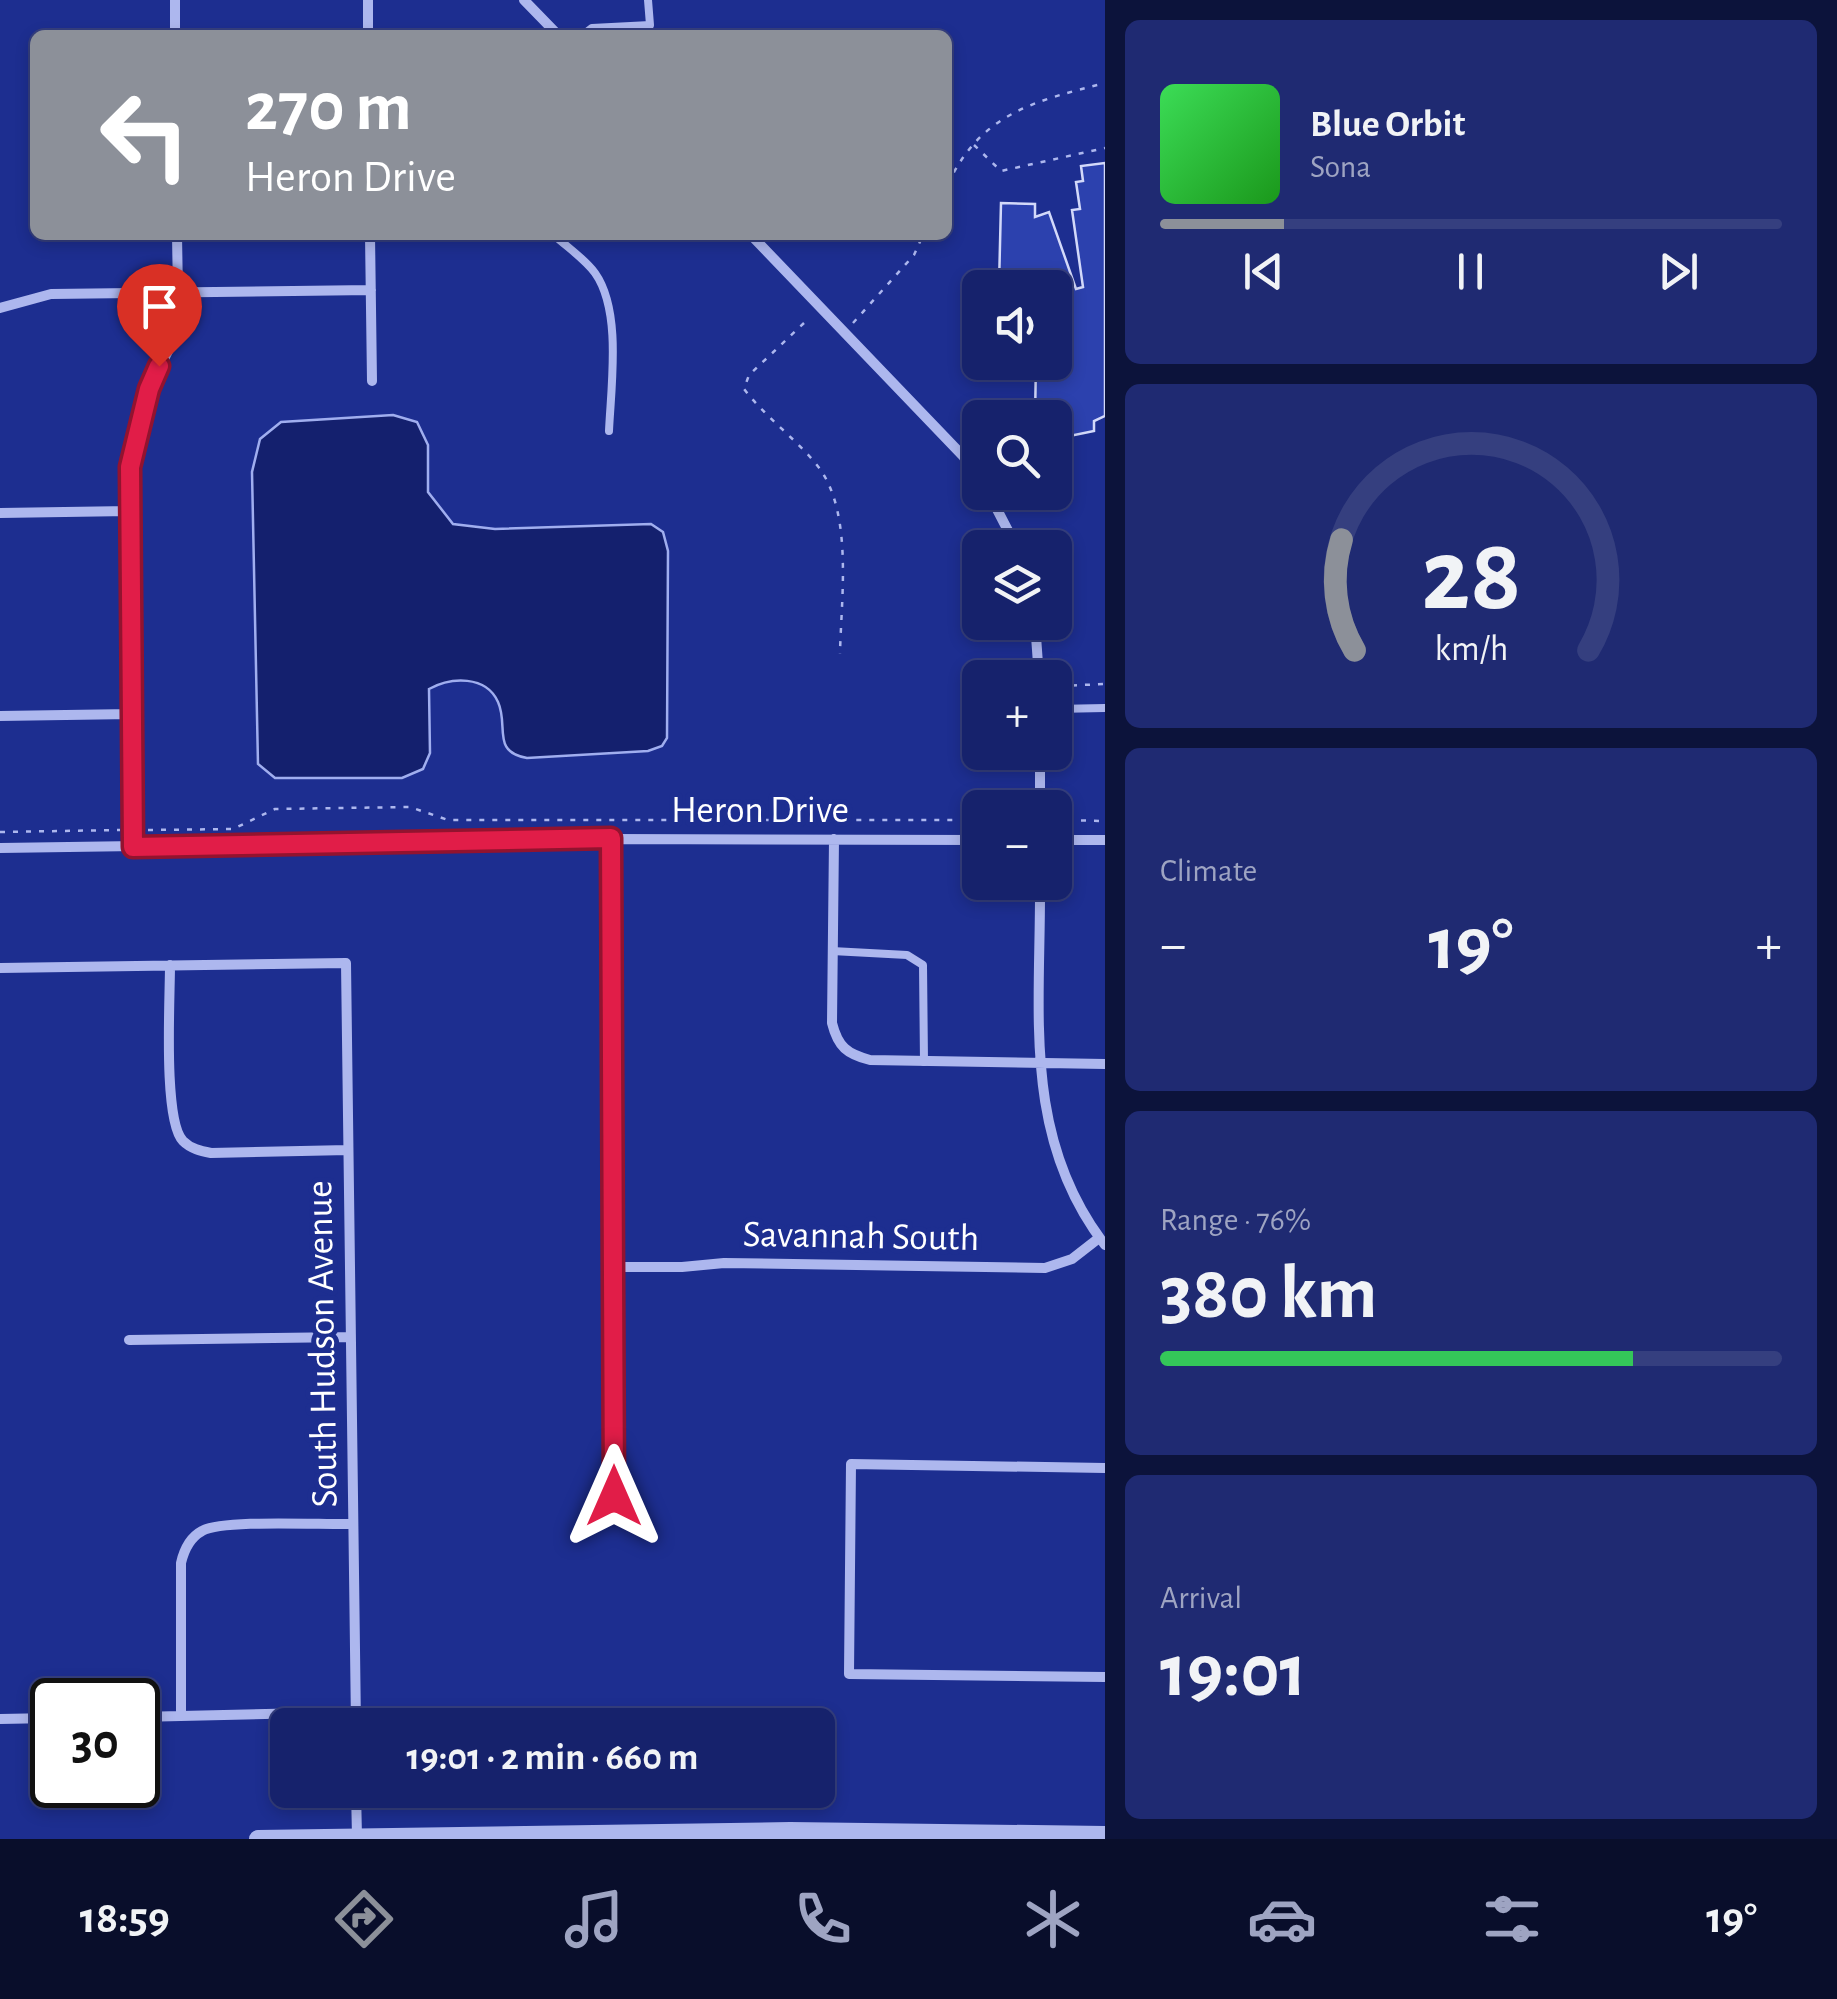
<!DOCTYPE html>
<meta charset="utf-8">
<style>
:root{--surface:#16226c;--page:#1f2a72;--text:#f1f3f6;--muted:#9ea4c2;--line:#353f7f;--accent:#8c9099}
body{margin:0;font-family:"Alegreya Sans",sans-serif;background:var(--page);color:var(--text);height:100vh;display:flex;flex-direction:column;font-size:38px;white-space:nowrap}
*{box-sizing:border-box;margin:0}
p{font-size:32px;color:var(--muted)}
.icon{flex:none;width:55px;height:55px;fill:none;stroke:currentColor;stroke-width:2;stroke-linecap:round;stroke-linejoin:round}
.map{position:relative;flex:1;overflow:hidden}
.side{display:flex;flex-direction:column;gap:20px;padding:20px;background:#0c133b;width:732px}
.side>*{flex:none}
.hud{position:absolute;left:30px;top:30px;width:922px;height:210px;border-radius:15px;box-shadow:0 5px 15px #0003,0 0 0 2px var(--line);background:#8c9099;color:#fff;overflow:hidden}
.controls{position:absolute;left:962px;top:270px;display:grid;gap:20px}
.controls a{display:grid;place-items:center;width:110px;height:110px;border-radius:15px;background:var(--surface);box-shadow:0 5px 15px #0003,0 0 0 2px var(--line);font-size:50px}
.speed{position:absolute;left:30px;top:1678px;display:flex;gap:20px;font-size:50px;font-weight:700;text-align:center}
.speed>*{display:grid;place-content:center;width:130px;height:130px;border-radius:50%;background:var(--surface);box-shadow:0 5px 15px #0003,0 0 0 2px var(--line);line-height:1}
.speed .limit{border:5px solid #111;border-radius:15px;background:#fff;color:#111}
.pin{position:absolute;display:grid;place-items:center;width:85px;height:85px;color:#fff;margin:-102px -42px;border-radius:50% 50% 50% 0;rotate:-45deg;box-shadow:0 0 10px #0007}
.pin .icon{rotate:45deg}
.me{position:absolute;width:110px;margin:-55px;rotate:0deg;stroke-linejoin:round;filter:drop-shadow(0 0 8px #0008)}
.turn{display:flex;align-items:center;gap:35px;height:210px;padding:0 50px;font-size:45px}
.turn .icon{width:130px;height:130px;stroke-width:2.5}
.turn b{display:block;font-size:70px;line-height:85px}
.big{font-size:75px;font-weight:600;line-height:1.1}
.side .card{flex:1;display:flex;flex-direction:column;justify-content:center;gap:15px;min-width:0;padding:0 35px;border-radius:15px;background:var(--page)}
.side .dial{align-items:center;gap:0}
.dial svg{height:260px;overflow:visible;fill:none;stroke:var(--line);stroke-width:7;stroke-linecap:round;text-anchor:middle}
.dial text{fill:var(--text);stroke:none}
.song{display:flex;align-items:center;gap:30px}
.cover{width:120px;height:120px;border-radius:15px;background:linear-gradient(135deg,hsl(130 70% 55%),hsl(120 70% 35%))}
.played{height:10px;border-radius:5px;background:linear-gradient(90deg,var(--accent) 20%,var(--line) 20%)}
.keys{display:flex;justify-content:space-around;direction:ltr}
.heat{display:flex;justify-content:space-between;align-items:center;font-size:55px;direction:ltr}
.charge{height:15px;border-radius:8px;background:linear-gradient(90deg,#34c759 76%,var(--line) 0)}
.trip{position:absolute;left:270px;top:1708px;width:565px;height:100px;border-radius:15px;background:var(--surface);box-shadow:0 5px 15px #0003,0 0 0 2px var(--line);font-weight:600;line-height:100px;text-align:center}
.tabs{display:flex;height:160px;justify-content:space-around;align-items:center;background:#090e2b;color:var(--muted)}
.tabs .icon{width:70px;height:70px}
.tabs .selected{color:var(--accent)}
.tabs b{font-size:45px;color:var(--text)}
main{display:flex;flex:1;min-height:0}
.map>svg:first-child{display:block}
.water{fill:#14206e;stroke:#a0aeef;stroke-width:2.5}
.building{fill:#2c41ae;stroke:#d3d9fa;stroke-width:2.5}
.lines{fill:none;stroke-linecap:round;stroke-linejoin:round}
.path{stroke:#adb7ee;stroke-width:2.5;stroke-dasharray:5 8;stroke-linecap:butt}
.service{stroke:#adb7ee;stroke-width:8}
.minor{stroke:#adb7ee;stroke-width:10}
.tertiary{stroke:#adb7ee;stroke-width:18}
.route-casing{stroke:#92132f;stroke-width:25}
.route{stroke:#e11d48;stroke-width:18}
.labels{text-anchor:middle;stroke-width:10;stroke-linejoin:round;paint-order:stroke}
.street-label{font-size:38px;fill:#fff;stroke:#1d2e90}
</style>
<main>
<div class="map">
<svg width="1105" height="1839" viewBox="0 0 1105 1839">
<rect width="100%" height="100%" fill="#1d2e90"/>
<path class="water" d="M 393,415 L 417,422 L 428,445 L 428,492 L 453,524 L 495,529 L 651,524 L 663,532 L 668,551 L 667,738 L 662,746 L 648,751 L 527,758 C 491,752 509,726 498,702 C 486,675 451,677 429,689 L 430,753 L 423,769 L 402,778 L 275,778 L 258,764 L 252,472 L 260,439 L 281,422 Z"/>
<path class="building" d="M 1105,163 L 1105,416 L 1094,421 L 1094,431 L 1055,439 L 1055,418 L 1035,418 L 1036,362 L 1055,362 L 1055,288 L 999,286 L 1001,203 L 1035,204 L 1035,217 L 1049,212 L 1076,289 L 1083,287 L 1072,210 L 1080,209 L 1076,182 L 1083,181 L 1081,166 Z"/>
<g class="lines">
<path class="path" d="M 974,145 L 1001,171 L 1105,148
M 948,184 C 981,113 1035,101 1105,83
M 804,323 L 749,375 L 744,389 C 766,418 798,440 820,469 C 853,516 841,599 840,654
M 853,323 L 914,255 L 923,235
M 1059,686 L 1105,684
M 1055,820 L 1105,821
M 148,830 L 233,829 L 275,809 L 410,807 L 448,820 L 980,820
M 0,832 L 120,830"/>
<path class="service" d="M 583,35 L 592,28 L 650,25 L 648,0
M 554,235 C 567,247 585,259 595,273 C 622,311 611,386 609,431
M 1055,709 L 1105,708
M 832,951 L 907,955 L 923,965 L 924,1062"/>
<path class="minor" d="M 175,0 L 175,35
M 368,0 L 368,35
M 524,0 L 558,35
M 370,235 L 372,381
M 751,235 L 963,456 L 980,481
M 0,308 L 51,294 L 371,290
M 988,492 L 1017,548
M 0,513 L 129,511
M 1035,622 L 1039,678
M 0,716 L 131,714
M 1040,752 L 1040,808
M 611,839 L 614,1496
M 834,839 L 832,1023 C 838,1047 847,1054 870,1060 L 1105,1064
M 1055,840 L 1105,840
M 133,847 L 131,467 L 149,389 L 173,341 L 178,294 L 177,235
M 0,848 L 611,839 L 980,840
M 1040,882 C 1041,1011 1021,1136 1105,1245
M 170,965 C 170,999 163,1121 183,1141 C 191,1149 201,1151 211,1153 L 348,1150
M 0,968 L 346,963 L 356,1725
M 614,1267 L 682,1267 L 724,1263 L 1045,1268 L 1072,1259 L 1099,1238
M 129,1340 L 350,1337
M 1105,1468 L 851,1464 L 849,1674 L 1105,1677
M 181,1716 L 181,1563 C 184,1550 189,1538 202,1531 C 222,1519 324,1525 353,1524
M 138,1717 L 356,1712
M 0,1719 L 52,1718
M 356,1790 L 357,1837"/>
<path class="tertiary" d="M 258,1839 L 790,1831 L 1105,1835"/>
</g>
<g class="lines">
<defs>
<path id="route" d="M 159,366 L 149,389 L 130,467 L 133,847 L 611,838 L 614,1496"/>
</defs>
<use href="#route" class="route-casing"/>
<use href="#route" class="route"/>
</g>
<g class="labels">
<g class="street-label">
<text x="760" y="822">Heron Drive</text>
<text transform="translate(861 1235) rotate(1)" y="13">Savannah South</text>
<text transform="translate(321 1344) rotate(-91)" y="13">South Hudson Avenue</text>
</g>
</g>
</svg>
<div class="controls">
<a><svg class="icon" aria-label="sound" viewBox="0 0 24 24"><path d="M4 9h4l5-4v14l-5-4H4zM17 9q2 3 0 6"/></svg></a>
<a><svg class="icon" aria-label="search" viewBox="0 0 24 24"><circle cx="10" cy="10" r="6"/><path d="M15 15l6 6"/></svg></a>
<a><svg class="icon" aria-label="layers" viewBox="0 0 24 24"><path d="M12 4l9 5-9 5-9-5zM3 14l9 5 9-5"/></svg></a>
<a>+</a>
<a>−</a>
</div>
<div class="speed"><div class="limit">30</div></div>
<div class="pin" style="left:159px;top:366px;background:#d93025"><svg class="icon" aria-label="arrive" viewBox="0 0 24 24"><path d="M6 21V4h12l-3 4 3 4H6"/></svg></div>
<svg class="me" style="left:614px;top:1496px" viewBox="-20 -20 40 40"><path d="M0-17L14 15 0 8-14 15z" fill="#e11d48" stroke="#fff" stroke-width="4"/></svg>
<div class="trip">19:01 · 2 min · 660 m</div>
<div class="hud">
<div class="turn"><svg class="icon" aria-label="left" viewBox="0 0 24 24"><path d="M17 20v-9H6M10 6l-5 5 5 5"/></svg><div><b>270 m</b>Heron Drive</div></div>
</div>
</div>
<section class="side">
<div class="card">
<div class="song"><i class="cover"></i><div><b>Blue Orbit</b><p>Sona</p></div></div>
<div class="played"></div>
<div class="keys"><svg class="icon" aria-label="previous" viewBox="0 0 24 24"><path d="M18 5L8 12l10 7zM5 5v14"/></svg><svg class="icon" aria-label="pause" viewBox="0 0 24 24"><path d="M8 5v14M16 5v14"/></svg><svg class="icon" aria-label="next" viewBox="0 0 24 24"><path d="M6 5l10 7-10 7zM19 5v14"/></svg></div>
</div>
<div class="card dial"><svg viewBox="0 0 100 80">
<path d="M14 69A42 42 0 1 1 86 69"/>
<path d="M14 69A42 42 0 0 1 10 35" stroke="#8c9099"/>
<text x="50" y="56" font-size="32" font-weight="700">28</text>
<text x="50" y="72" font-size="11">km/h</text>
</svg></div>
<div class="card"><p>Climate</p>
<div class="heat"><a>−</a><b class="big">19°</b><a>+</a></div>
</div>
<div class="card"><p>Range · 76%</p><b class="big">380 km</b><div class="charge"></div></div>
<div class="card"><p>Arrival</p><b class="big">19:01</b></div>
</section>
</main>
<nav class="tabs">
<b>18:59</b>
<svg class="icon selected" aria-label="directions" viewBox="0 0 24 24"><path d="M12 3l9 9-9 9-9-9zM9 14v-3h6M13 9l2 2-2 2"/></svg>
<svg class="icon" aria-label="music" viewBox="0 0 24 24"><path d="M9 18V5l10-2v13"/><circle cx="6" cy="18" r="3"/><circle cx="16" cy="16" r="3"/></svg>
<svg class="icon" aria-label="phone" viewBox="0 0 24 24"><path d="M5 4h4l2 5-3 2q2 4 5 5l2-3 5 2v4C11 20 4 13 5 4z"/></svg>
<svg class="icon" aria-label="climate" viewBox="0 0 24 24"><path d="M12 3v18M4 7l16 10M4 17L20 7"/></svg>
<svg class="icon" aria-label="car" viewBox="0 0 24 24"><path d="M5 17H2v-5l4-1 3-4h7l3 4 3 1v5h-3M9 17h6M6 11h13"/><circle cx="7" cy="17" r="2"/><circle cx="17" cy="17" r="2"/></svg>
<svg class="icon" aria-label="filters" viewBox="0 0 24 24"><path d="M4 7h16M4 17h16"/><circle cx="9" cy="7" r="2"/><circle cx="15" cy="17" r="2"/></svg>
<b>19°</b>
</nav>
